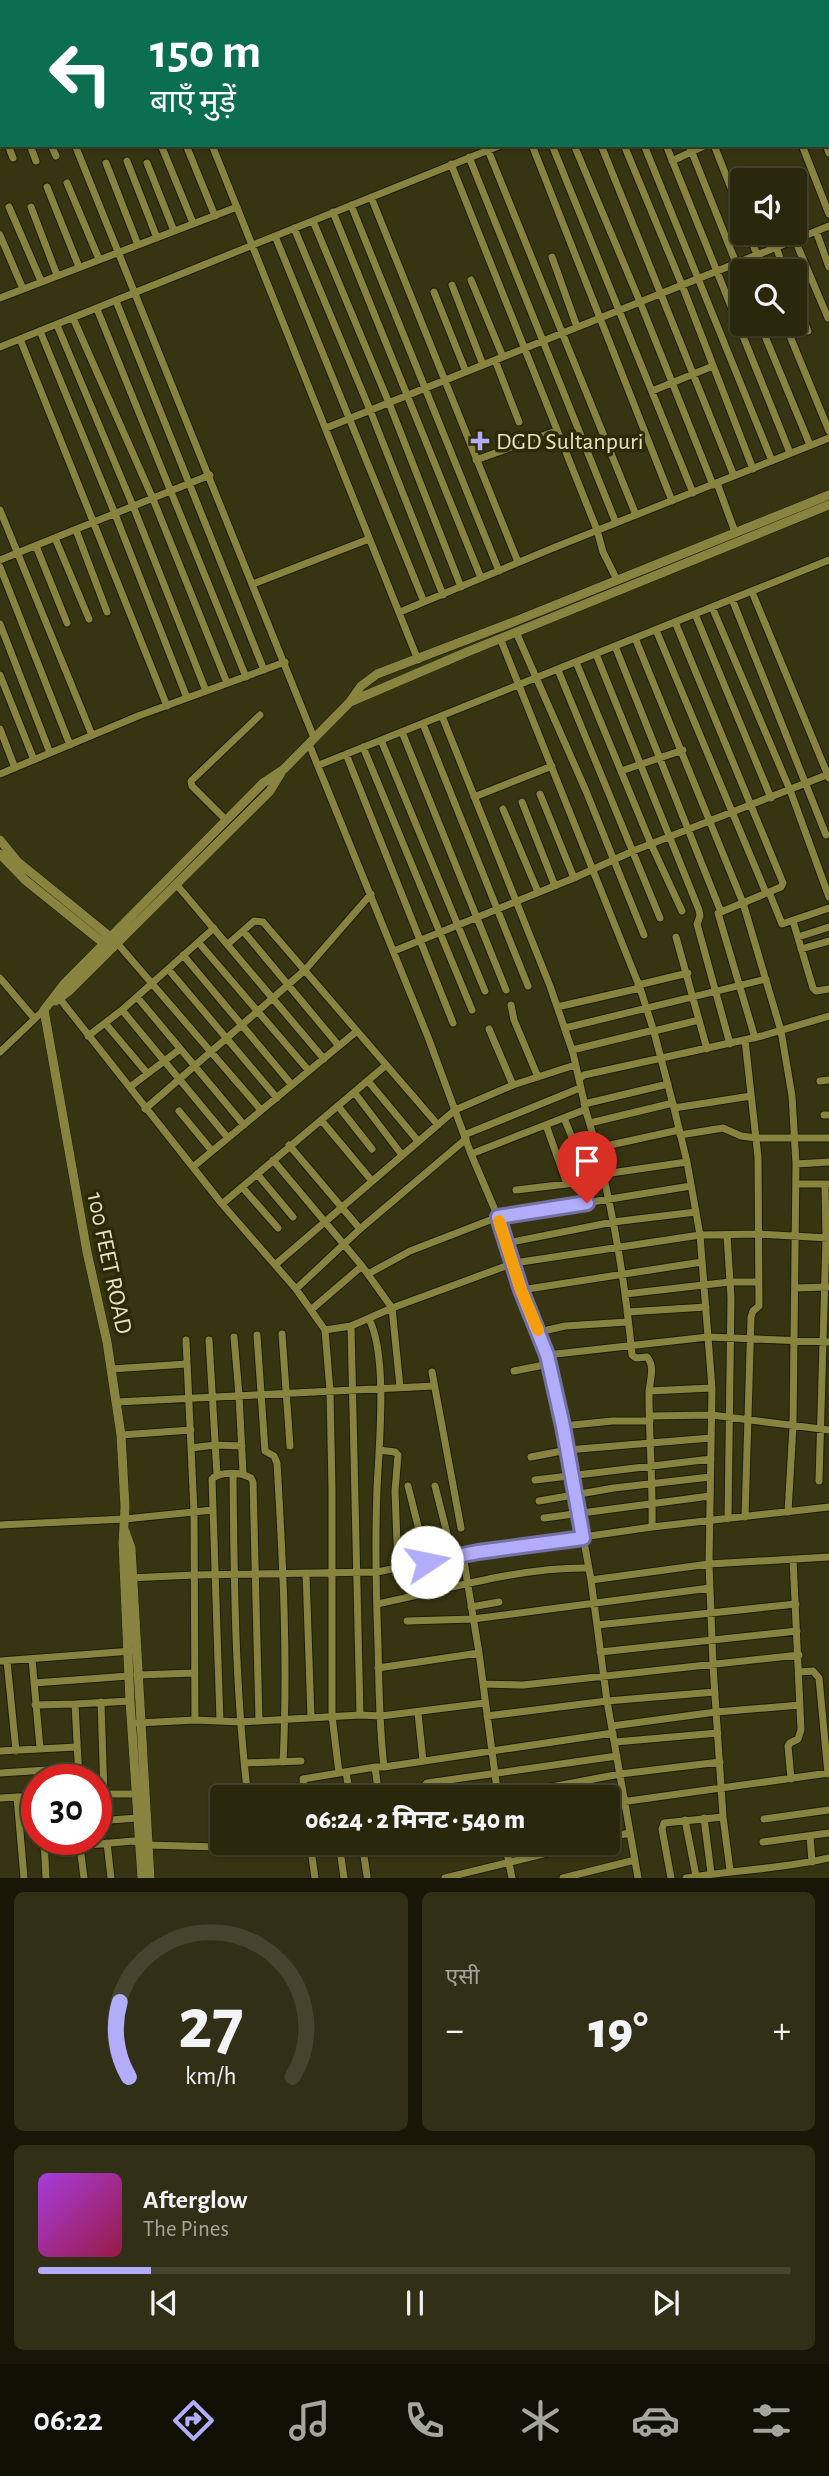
<!DOCTYPE html>
<html lang="hi">
<meta charset="utf-8">
<style>
:root{--surface:#29280d;--page:#313016;--text:#f1f3f6;--muted:#a5a69d;--line:#45442e;--accent:#b1adfa}
body{margin:0;font-family:"Alegreya Sans","Noto Sans Devanagari",sans-serif;background:var(--page);color:var(--text);height:100vh;display:flex;flex-direction:column;font-size:26px;white-space:nowrap}
*{box-sizing:border-box;margin:0}
p{font-size:23px;color:var(--muted)}
.icon{flex:none;width:38px;height:38px;fill:none;stroke:currentColor;stroke-width:2;stroke-linecap:round;stroke-linejoin:round}
.map{position:relative;height:1878px;overflow:hidden}
.panel{display:flex;flex-direction:column;gap:14px;padding:14px;background:#171607;flex:1}
.panel>*{flex:none}
.banner{position:absolute;left:0px;top:0px;width:830px;height:147px;box-shadow:0 2px 5px #0004,0 0 0 2px var(--line);background:#0b6e4f;color:#fff;overflow:hidden}
.tools{position:absolute;left:730px;top:168px;display:grid;gap:14px}
.tools a{display:grid;place-items:center;width:77px;height:77px;border-radius:7px;background:var(--surface);box-shadow:0 2px 5px #0004,0 0 0 2px var(--line);font-size:35px}
.speed{position:absolute;left:21px;top:1764px;display:flex;gap:14px;font-size:35px;font-weight:700;text-align:center}
.speed>*{display:grid;place-content:center;width:91px;height:91px;border-radius:50%;background:var(--surface);box-shadow:0 2px 5px #0004,0 0 0 2px var(--line);line-height:1}
.speed .limit{border:10px solid #d22;background:#fff;color:#111}
.pin{position:absolute;display:grid;place-items:center;width:60px;height:60px;color:#fff;margin:-72px -30px;border-radius:50% 50% 50% 0;rotate:-45deg;box-shadow:0 0 7px #0007}
.pin .icon{rotate:45deg}
.me{position:absolute;width:77px;margin:-38px;rotate:79deg;stroke-linejoin:round;filter:drop-shadow(0 0 5px #0008)}
.turn{display:flex;align-items:center;gap:24px;height:147px;padding:0 35px;font-size:32px}
.turn .icon{width:91px;height:91px;stroke-width:2.5}
.turn b{display:block;font-size:49px;line-height:60px}
.big{font-size:52px;font-weight:800;line-height:1.1}
.panel .card{flex:1;display:flex;flex-direction:column;justify-content:center;gap:10px;min-width:0;padding:0 24px;border-radius:10px;background:var(--page)}
.panel .dial{align-items:center;gap:0}
.dial svg{height:182px;overflow:visible;fill:none;stroke:var(--line);stroke-width:7;stroke-linecap:round;text-anchor:middle}
.dial text{fill:var(--text);stroke:none}
.song{display:flex;align-items:center;gap:21px}
.cover{width:84px;height:84px;border-radius:10px;background:linear-gradient(135deg,hsl(280 70% 55%),hsl(340 70% 35%))}
.played{height:7px;border-radius:4px;background:linear-gradient(90deg,var(--accent) 15%,var(--line) 15%)}
.keys{display:flex;justify-content:space-around;direction:ltr}
.heat{display:flex;justify-content:space-between;align-items:center;font-size:38px;direction:ltr}
.panel .tiles{flex:1;display:grid;gap:14px;grid-template-columns:1fr 1fr}
.card:last-child{grid-column:span 2}
.trip{position:absolute;left:210px;top:1785px;width:410px;height:70px;border-radius:7px;background:var(--surface);box-shadow:0 2px 5px #0004,0 0 0 2px var(--line);font-weight:800;line-height:70px;text-align:center}
.tab-bar{display:flex;height:112px;justify-content:space-around;align-items:center;background:#101005;color:var(--muted)}
.tab-bar .icon{width:49px;height:49px}
.tab-bar .current{color:var(--accent)}
.tab-bar b{font-size:32px;color:var(--text)}
.map>svg:first-child{display:block}
.lines{fill:none;stroke-linecap:round;stroke-linejoin:round}
.minor-casing{stroke:#1d1c07;stroke-width:9}
.tertiary-casing{stroke:#1d1c07;stroke-width:10}
.minor{stroke:#888440;stroke-width:7}
.tertiary{stroke:#888440;stroke-width:9}
.route-casing{stroke:#7370a2;stroke-width:18}
.route{stroke:#b1adfa;stroke-width:12}
.slow{stroke:#f59e0b;stroke-width:12}
.poi-dot{fill:#b1adfa;stroke:#2d2b06;stroke-width:2.5}
.labels{text-anchor:middle;stroke-width:7;stroke-linejoin:round;paint-order:stroke}
.poi-label{font-size:24px;fill:#e4e3c1;stroke:#2d2b06;text-anchor:start}
.street-label{font-size:24px;fill:#e4e3c1;stroke:#2d2b06}
</style>
<div class="map">
<svg width="829" height="1878" viewBox="0 0 829 1878">
<rect width="100%" height="100%" fill="#373511"/>
<g class="lines">
<defs>
<path id="minor" d="M 17,0 L 17,2
M 153,0 L 154,2
M 326,0 L 327,2
M 351,0 L 353,2
M 502,0 L 503,2
M 656,0 L 657,2
M 714,0 L 714,2
M 789,0 L 789,2
M 379,2 L 381,0
M 417,2 L 419,0
M 828,12 L 829,12
M 0,18 L 2,22
M 828,44 L 829,47
M 0,71 L 2,75
M 0,88 L 2,88
M 828,99 L 829,102
M 0,124 L 2,129
M 8,145 L 13,158
M 30,145 L 36,161
M 51,145 L 56,156
M 75,145 L 314,738
M 161,145 L 193,223
M 186,145 L 215,216
M 212,145 L 418,660
M 532,145 L 672,501
M 552,145 L 693,493
M 574,145 L 640,302 L 713,485
M 601,145 L 734,476
M 624,145 L 682,285 L 753,469
M 644,145 L 772,461
M 666,145 L 790,453
M 689,145 L 742,278
M 714,145 L 742,216
M 802,145 L 829,214
M 826,145 L 829,153
M 488,150 L 636,515
M 469,157 L 616,523
M 127,161 L 157,238
M 672,161 L 706,145
M 106,163 L 138,245
M 147,163 L 174,231
M 451,164 L 597,530 L 603,552 L 617,580
M 67,183 L 99,259
M 47,187 L 79,267
M 371,197 L 518,562
M 351,205 L 499,571
M 9,207 L 41,281
M 31,207 L 57,275
M 333,212 L 481,578
M 313,221 L 389,403 L 461,587
M 294,228 L 370,410 L 443,595
M 816,231 L 829,267
M 748,233 L 764,271
M 0,235 L 23,289
M 275,236 L 424,602
M 795,240 L 828,318
M 776,247 L 785,271
M 552,257 L 577,327
M 471,280 L 503,357
M 452,285 L 483,365
M 434,292 L 466,372
M 794,295 L 808,331
M 0,298 L 237,207
M 116,301 L 264,670
M 97,309 L 246,677
M 73,318 L 153,499 L 227,683
M 760,324 L 810,445
M 785,324 L 829,431
M 57,325 L 133,506 L 206,691
M 40,331 L 115,514 L 187,698
M 20,339 L 167,706
M 0,347 L 501,145
M 495,360 L 519,422
M 652,391 L 713,366
M 326,428 L 829,226
M 476,460 L 556,431
M 717,483 L 735,532
M 0,510 L 92,735
M 76,530 L 107,612
M 55,538 L 89,619
M 36,546 L 67,623
M 0,560 L 210,475
M 0,567 L 70,745
M 253,584 L 369,539
M 752,592 L 829,778
M 732,599 L 826,835
M 712,607 L 790,790 L 829,897
M 400,612 L 553,548 L 829,438
M 695,614 L 771,798
M 675,622 L 783,883 L 781,887 L 721,912
M 0,624 L 50,753
M 656,630 L 766,893
M 516,632 L 586,791 L 644,935
M 500,638 L 640,988 L 654,1032 L 674,1108 L 687,1162 L 700,1235 L 712,1388 L 709,1564 L 713,1665 L 723,1817 L 730,1870
M 635,638 L 743,903 L 781,1031 L 792,1096 L 796,1164 L 793,1426 L 788,1512
M 615,646 L 721,912 L 718,913 L 755,1038
M 596,654 L 699,910 L 700,916 L 697,924 L 730,1044
M 576,662 L 651,844 L 682,911
M 558,670 L 660,918
M 0,675 L 34,760
M 442,716 L 550,986 L 573,1053 L 585,1106 L 584,1110 L 471,1154
M 423,724 L 528,986
M 0,729 L 15,768
M 402,732 L 506,990
M 381,740 L 485,991
M 309,744 L 428,1037 L 471,1154 L 498,1217 L 521,1290 L 547,1355 L 563,1426 L 591,1580 L 607,1701 L 638,1878
M 363,747 L 472,1010
M 346,754 L 453,1023
M 319,765 L 829,560
M 621,771 L 683,750
M 0,774 L 138,716 L 285,662
M 540,794 L 574,878
M 474,797 L 552,766
M 522,802 L 555,886
M 503,809 L 538,892
M 226,820 L 192,786 L 191,781 L 260,715
M 176,884 L 324,1059
M 769,892 L 782,924 L 829,908
M 793,921 L 813,988 L 816,991 L 829,989
M 244,932 L 339,1046
M 676,937 L 707,1049
M 798,937 L 829,927
M 117,943 L 261,1110
M 199,943 L 309,1071
M 228,944 L 254,921 L 263,922 L 438,1125
M 801,949 L 829,941
M 394,951 L 574,878 L 633,851 L 829,774
M 183,955 L 292,1085
M 168,969 L 277,1098
M 0,978 L 34,1018
M 638,985 L 688,973
M 56,994 L 222,1204 L 296,1289 L 325,1330 L 330,1391 L 332,1489 L 332,1716 L 339,1773
M 137,997 L 244,1125
M 511,1005 L 514,1020 L 538,1077
M 557,1007 L 640,988
M 122,1010 L 228,1138
M 105,1023 L 147,1073
M 565,1028 L 766,979
M 489,1029 L 513,1085
M 654,1031 L 699,1020
M 88,1036 L 122,1010 L 214,928
M 745,1040 L 758,1157 L 759,1306 L 753,1311 L 751,1317 L 745,1517
M 572,1050 L 654,1030
M 0,1052 L 44,1010
M 579,1079 L 584,1075 L 762,1036 L 829,1016
M 368,1081 L 418,1141
M 820,1081 L 829,1080
M 130,1087 L 180,1049
M 354,1092 L 402,1155
M 584,1104 L 668,1084
M 338,1106 L 372,1149
M 585,1108 C 610,1189 624,1271 632,1355 L 636,1358 L 647,1357 C 656,1367 649,1382 649,1394 C 649,1438 653,1483 652,1527
M 674,1108 L 751,1096
M 145,1109 L 305,970 L 371,894
M 179,1111 L 212,1151
M 824,1115 L 829,1115
M 564,1118 L 578,1152 L 679,1130
M 321,1120 L 372,1181
M 590,1123 L 673,1103
M 546,1125 L 567,1184
M 464,1135 L 580,1088
M 680,1135 L 723,1128 L 741,1136 L 756,1138 L 829,1138
M 289,1145 L 360,1229
M 273,1160 L 362,1266 L 392,1308 L 400,1387
M 796,1164 L 829,1162
M 193,1167 L 357,1031
M 257,1174 L 293,1217
M 796,1184 L 827,1184
M 242,1187 L 278,1228
M 516,1190 L 567,1184 L 604,1174 L 687,1162
M 222,1204 L 385,1066
M 727,1235 L 731,1298 L 728,1519
M 507,1243 L 613,1222 L 696,1212
M 276,1264 L 455,1110 L 513,1085 L 575,1065
M 368,1274 L 410,1251 L 498,1217 L 691,1186
M 795,1288 L 828,1287
M 296,1289 L 360,1229 L 466,1139
M 521,1290 L 702,1262
M 625,1294 L 730,1282 L 757,1282
M 312,1309 L 362,1266
M 627,1312 L 706,1307
M 369,1319 C 388,1356 379,1445 377,1489 C 375,1540 376,1592 378,1644 C 379,1685 379,1725 384,1767 L 375,1767 L 379,1797
M 351,1326 L 360,1715
M 325,1330 L 351,1326 L 392,1308 L 514,1263 L 700,1235 L 759,1234 L 829,1238
M 539,1332 L 565,1326 L 628,1322
M 282,1334 L 290,1446
M 257,1335 L 265,1451 L 274,1456 L 277,1463 C 283,1563 288,1662 283,1762
M 234,1337 L 239,1395 L 243,1473
M 186,1340 L 194,1512 L 195,1720
M 209,1340 L 217,1475
M 547,1355 L 708,1337 L 829,1342
M 111,1369 L 187,1364
M 514,1371 L 549,1364
M 432,1372 L 461,1528
M 649,1391 L 712,1388
M 116,1402 L 434,1386
M 650,1416 L 712,1415 L 829,1430
M 563,1426 L 612,1421 L 650,1421
M 121,1435 L 191,1430
M 191,1448 L 215,1445 L 242,1446
M 379,1450 L 395,1452 L 398,1455 L 395,1491 L 398,1568
M 531,1457 L 567,1450 L 711,1438
M 233,1474 C 234,1581 235,1691 248,1797
M 535,1480 L 711,1459
M 819,1481 L 826,1238 L 825,1184
M 408,1486 L 427,1562
M 435,1486 L 453,1557
M 539,1501 L 614,1488 L 710,1477
M 544,1518 L 710,1496
M 0,1525 L 125,1519 L 213,1510
M 463,1555 L 479,1653 L 498,1797
M 306,1573 L 311,1717
M 128,1578 L 195,1575 L 377,1572 L 478,1552 L 652,1527 L 829,1507
M 591,1580 L 709,1564 L 829,1557
M 377,1604 C 444,1590 519,1567 588,1568
M 471,1607 L 499,1602
M 407,1621 L 473,1619 L 710,1588
M 597,1625 L 796,1604
M 600,1652 L 797,1631
M 32,1659 L 40,1748
M 0,1661 L 132,1651
M 7,1661 L 16,1751
M 378,1668 L 479,1653
M 799,1672 L 813,1671 L 819,1678 L 828,1774
M 137,1675 L 195,1673
M 34,1683 L 129,1676
M 483,1684 L 523,1685 L 799,1655
M 101,1702 L 104,1794
M 35,1705 L 75,1704
M 418,1713 L 423,1761
M 487,1716 L 607,1701 L 715,1692
M 220,1721 L 212,1479 C 220,1471 241,1472 251,1478 L 253,1482 L 259,1721
M 138,1723 L 195,1720 L 241,1722 L 360,1715 L 381,1716 L 485,1703
M 612,1726 L 716,1712 L 800,1705
M 615,1742 L 718,1733
M 0,1751 L 77,1747
M 245,1763 L 301,1761
M 384,1767 L 613,1733
M 346,1772 L 350,1797
M 0,1773 L 79,1768
M 791,1779 L 788,1746 L 790,1743 L 798,1739 L 801,1730 L 793,1559
M 79,1780 L 75,1704 L 130,1701
M 247,1790 L 303,1787
M 96,1794 L 136,1794
M 17,1797 L 24,1878
M 305,1797 L 303,1779 L 375,1767
M 342,1797 L 378,1788
M 425,1797 L 423,1788 L 427,1783 L 617,1756
M 498,1797 L 620,1774 L 720,1762
M 0,1798 L 37,1796
M 607,1804 L 829,1773
M 704,1818 L 711,1873
M 764,1819 L 829,1810
M 685,1820 L 696,1876
M 96,1821 L 138,1818
M 810,1836 L 812,1862
M 607,1838 L 629,1833
M 44,1839 L 46,1878
M 763,1842 L 829,1833
M 107,1843 L 111,1878
M 310,1843 L 315,1878
M 339,1843 L 344,1878
M 362,1843 L 367,1876
M 505,1843 L 512,1878
M 80,1847 L 84,1878
M 44,1849 L 133,1841 L 148,1845 L 218,1847 L 299,1843
M 445,1878 L 588,1843
M 563,1878 L 635,1860
M 671,1878 L 662,1829 L 664,1823 L 723,1817
M 686,1878 C 733,1870 783,1869 829,1858"/>
<path id="tertiary" d="M 350,702 L 467,652 L 829,505
M 0,840 L 18,862 L 114,940
M 0,854 L 25,880 L 107,946
M 55,1001 L 69,991 L 270,791 L 281,773
M 125,1531 L 131,1548 L 150,1878
M 142,1878 L 130,1701 L 123,1543 L 125,1507 L 121,1435 L 107,1342 L 87,1252 L 44,1010 L 64,984 L 263,783 L 284,769 L 349,703 L 361,686 L 377,674 L 508,624 L 829,495"/>
</defs>
<use href="#minor" class="minor-casing"/>
<use href="#tertiary" class="tertiary-casing"/>
<use href="#minor" class="minor"/>
<use href="#tertiary" class="tertiary"/>
</g>
<g class="lines">
<defs>
<path id="route" d="M 427,1562 L 478,1552 L 583,1538 L 563,1426 L 547,1355 L 521,1290 L 498,1217 L 587,1203"/>
</defs>
<use href="#route" class="route-casing"/>
<use href="#route" class="route"/>
<path class="slow" d="M 499,1221 L 521,1290 L 538,1330"/>
</g>
<path class="poi-dot" d="M476.5 430.5h7v7h7v7h-7v7h-7v-7h-7v-7h7z"/>
<g class="labels">
<g class="poi-label">
<text x="496" y="449">DGD Sultanpuri</text>
</g>
<g class="street-label">
<text transform="translate(110 1263) rotate(78)" y="8">100 FEET ROAD</text>
</g>
</g>
</svg>
<div class="tools">
<a><svg class="icon" aria-label="sound" viewBox="0 0 24 24"><path d="M4 9h4l5-4v14l-5-4H4zM17 9q2 3 0 6"/></svg></a>
<a><svg class="icon" aria-label="search" viewBox="0 0 24 24"><circle cx="10" cy="10" r="6"/><path d="M15 15l6 6"/></svg></a>
</div>
<div class="speed"><div class="limit">30</div></div>
<div class="pin" style="left:587px;top:1203px;background:#d93025"><svg class="icon" aria-label="arrive" viewBox="0 0 24 24"><path d="M6 21V4h12l-3 4 3 4H6"/></svg></div>
<svg class="me" style="left:427px;top:1562px" viewBox="-20 -20 40 40"><circle r="19" fill="#fff"/><path d="M0-13L10 11 0 6-10 11z" fill="#b1adfa"/></svg>
<div class="trip">06:24 · 2 मिनट · 540 m</div>
<div class="banner">
<div class="turn"><svg class="icon" aria-label="left" viewBox="0 0 24 24"><path d="M17 20v-9H6M10 6l-5 5 5 5"/></svg><div><b>150 m</b>बाएँ मुड़ें</div></div>
</div>
</div>
<section class="panel">
<div class="tiles">
<div class="card dial"><svg viewBox="0 0 100 80">
<path d="M14 69A42 42 0 1 1 86 69"/>
<path d="M14 69A42 42 0 0 1 10 36" stroke="#b1adfa"/>
<text x="50" y="56" font-size="32" font-weight="700">27</text>
<text x="50" y="72" font-size="11">km/h</text>
</svg></div>
<div class="card"><p>एसी</p>
<div class="heat"><a>−</a><b class="big">19°</b><a>+</a></div>
</div>
<div class="card">
<div class="song"><i class="cover"></i><div><b>Afterglow</b><p>The Pines</p></div></div>
<div class="played"></div>
<div class="keys"><svg class="icon" aria-label="previous" viewBox="0 0 24 24"><path d="M18 5L8 12l10 7zM5 5v14"/></svg><svg class="icon" aria-label="pause" viewBox="0 0 24 24"><path d="M8 5v14M16 5v14"/></svg><svg class="icon" aria-label="next" viewBox="0 0 24 24"><path d="M6 5l10 7-10 7zM19 5v14"/></svg></div>
</div>
</div>
</section>
<nav class="tab-bar">
<b>06:22</b>
<svg class="icon current" aria-label="directions" viewBox="0 0 24 24"><path d="M12 3l9 9-9 9-9-9zM9 14v-3h6M13 9l2 2-2 2"/></svg>
<svg class="icon" aria-label="music" viewBox="0 0 24 24"><path d="M9 18V5l10-2v13"/><circle cx="6" cy="18" r="3"/><circle cx="16" cy="16" r="3"/></svg>
<svg class="icon" aria-label="phone" viewBox="0 0 24 24"><path d="M5 4h4l2 5-3 2q2 4 5 5l2-3 5 2v4C11 20 4 13 5 4z"/></svg>
<svg class="icon" aria-label="climate" viewBox="0 0 24 24"><path d="M12 3v18M4 7l16 10M4 17L20 7"/></svg>
<svg class="icon" aria-label="car" viewBox="0 0 24 24"><path d="M5 17H2v-5l4-1 3-4h7l3 4 3 1v5h-3M9 17h6M6 11h13"/><circle cx="7" cy="17" r="2"/><circle cx="17" cy="17" r="2"/></svg>
<svg class="icon" aria-label="filters" viewBox="0 0 24 24"><path d="M4 7h16M4 17h16"/><circle cx="9" cy="7" r="2"/><circle cx="15" cy="17" r="2"/></svg>
</nav>
